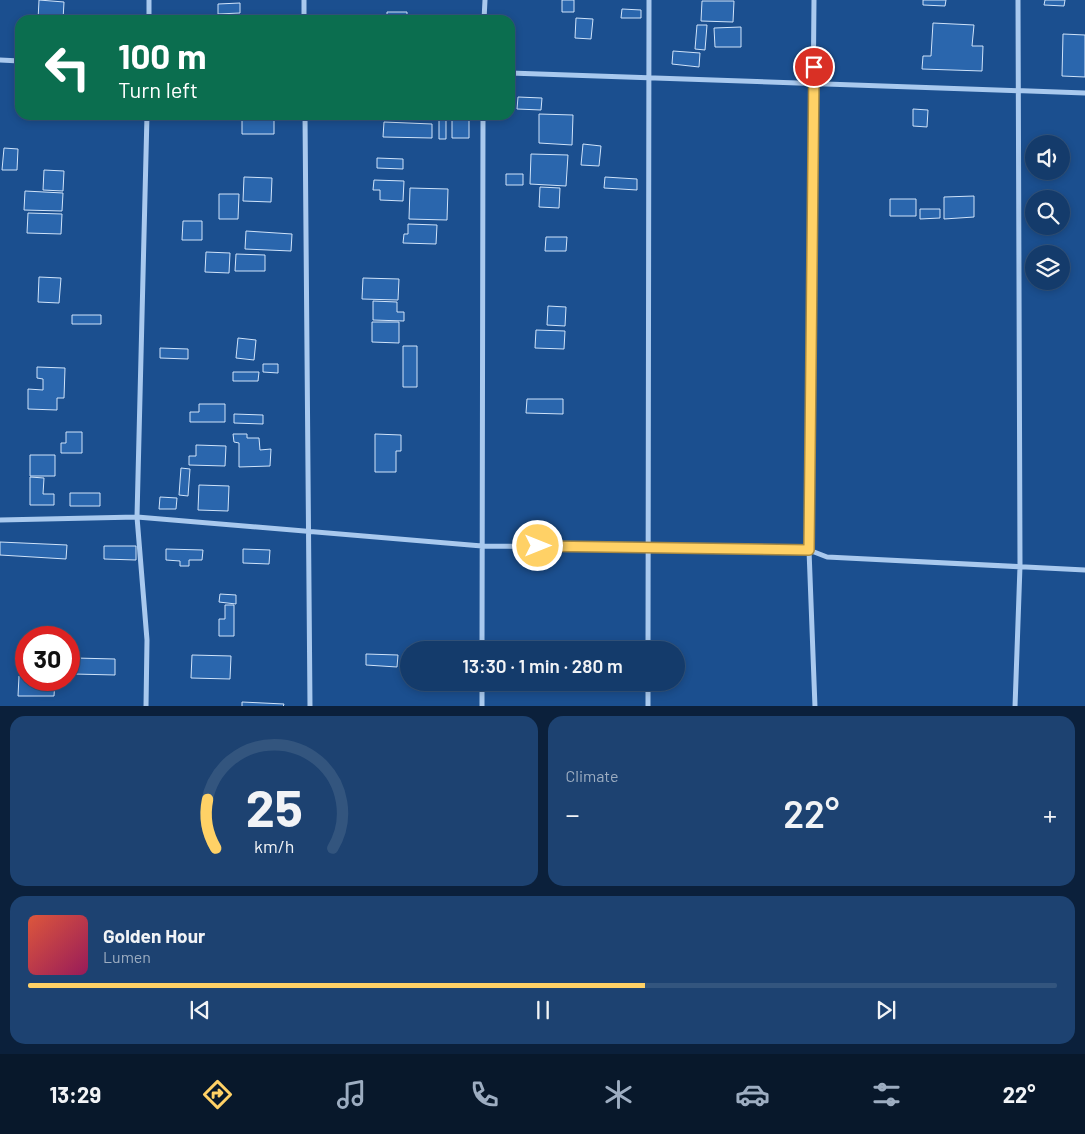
<!DOCTYPE html>
<meta charset="utf-8">
<style>
:root{--surface:#143b6b;--page:#1d4271;--text:#f1f3f6;--muted:#9dadc1;--line:#33557e;--accent:#ffd166}
body{margin:0;font-family:Barlow,sans-serif;background:var(--page);color:var(--text);height:100vh;display:flex;flex-direction:column;font-size:19px;white-space:nowrap}
*{box-sizing:border-box;margin:0}
p{font-size:16px;color:var(--muted)}
.icon{flex:none;width:28px;height:28px;fill:none;stroke:currentColor;stroke-width:2;stroke-linecap:round;stroke-linejoin:round}
.map{position:relative;height:706px;overflow:hidden}
.side{display:flex;flex-direction:column;gap:10px;padding:10px;background:#0b203b;flex:1}
.side>*{flex:none}
.banner{position:absolute;left:15px;top:15px;width:500px;height:105px;border-radius:15px;box-shadow:0 2px 8px #0003,0 0 0 1px var(--line);background:#0b6e4f;color:#fff;overflow:hidden}
.buttons{position:absolute;left:1025px;top:135px;display:grid;gap:10px}
.buttons a{display:grid;place-items:center;width:45px;height:45px;border-radius:50%;background:var(--surface);box-shadow:0 2px 8px #0003,0 0 0 1px var(--line);font-size:25px}
.speed{position:absolute;left:15px;top:626px;display:flex;gap:10px;font-size:25px;font-weight:700;text-align:center}
.speed>*{display:grid;place-content:center;width:65px;height:65px;border-radius:50%;background:var(--surface);box-shadow:0 2px 8px #0003,0 0 0 1px var(--line);line-height:1}
.speed .limit{border:8px solid #d22;background:#fff;color:#111}
.pin{position:absolute;display:grid;place-items:center;width:42px;height:42px;color:#fff;margin:-21px;border:2px solid #fff;border-radius:50%;box-shadow:0 1px 5px #0007}
.me{position:absolute;width:55px;margin:-28px;rotate:90deg;stroke-linejoin:round;filter:drop-shadow(0 0 4px #0008)}
.turn{display:flex;align-items:center;gap:18px;height:105px;padding:0 20px;font-size:22px}
.turn .icon{width:65px;height:65px;stroke-width:2.5}
.turn b{display:block;font-size:35px;line-height:42px}
.big{font-size:38px;font-weight:600;line-height:1.1}
.side .tile{flex:1;display:flex;flex-direction:column;justify-content:center;gap:8px;min-width:0;padding:0 18px;border-radius:15px;background:var(--page)}
.side .dial{align-items:center;gap:0}
.dial svg{height:130px;overflow:visible;fill:none;stroke:var(--line);stroke-width:7;stroke-linecap:round;text-anchor:middle}
.dial text{fill:var(--text);stroke:none}
.song{display:flex;align-items:center;gap:15px}
.cover{width:60px;height:60px;border-radius:8px;background:linear-gradient(135deg,hsl(10 70% 55%),hsl(330 70% 35%))}
.played{height:5px;border-radius:2px;background:linear-gradient(90deg,var(--accent) 60%,var(--line) 60%)}
.keys{display:flex;justify-content:space-around;direction:ltr}
.heat{display:flex;justify-content:space-between;align-items:center;font-size:28px;direction:ltr}
.side .tiles{flex:1;display:grid;gap:10px;grid-template-columns:1fr 1fr}
.tile:last-child{grid-column:span 2}
.trip{position:absolute;left:400px;top:641px;width:285px;height:50px;border-radius:25px;background:var(--surface);box-shadow:0 2px 8px #0003,0 0 0 1px var(--line);font-weight:600;line-height:50px;text-align:center}
.tabs{display:flex;height:80px;justify-content:space-around;align-items:center;background:#08182b;color:var(--muted)}
.tabs .icon{width:35px;height:35px}
.tabs .on{color:var(--accent)}
.tabs b{font-size:22px;color:var(--text)}
.map>svg:first-child{display:block}
.building{fill:#2a66ad;stroke:#cfe3fa}
.lines{fill:none;stroke-linecap:round;stroke-linejoin:round}
.minor{stroke:#a9c9ee;stroke-width:5}
.route-casing{stroke:#a68842;stroke-width:12}
.route{stroke:#ffd166;stroke-width:9}
</style>
<div class="map">
<svg width="1085" height="707" viewBox="0 0 1085 707">
<rect width="100%" height="100%" fill="#1b4f8f"/>
<path class="building" d="M 39,0 L 64,2 L 63,20 L 38,20 Z
M 562,0 L 574,0 L 574,12 L 562,12 Z
M 923,0 L 946,0 L 945,6 L 923,5 Z
M 1045,0 L 1065,0 L 1064,6 L 1044,5 Z
M 702,1 L 734,1 L 733,22 L 701,21 Z
M 240,3 L 240,13 L 218,14 L 218,4 Z
M 622,9 L 641,10 L 641,18 L 621,18 Z
M 387,12 L 407,12 L 407,20 L 387,20 Z
M 204,16 L 234,17 L 234,20 L 204,20 Z
M 576,18 L 593,19 L 591,39 L 575,38 Z
M 933,23 L 974,25 L 972,46 L 983,46 L 982,71 L 922,69 L 923,56 L 931,56 Z
M 697,25 L 707,25 L 705,50 L 695,49 Z
M 741,27 L 741,47 L 715,47 L 714,28 Z
M 1063,34 L 1085,35 L 1085,77 L 1062,76 Z
M 673,51 L 700,53 L 699,67 L 672,64 Z
M 518,97 L 542,98 L 541,110 L 517,109 Z
M 913,109 L 928,110 L 927,127 L 913,126 Z
M 539,114 L 573,115 L 572,145 L 539,143 Z
M 242,115 L 274,115 L 274,134 L 242,134 Z
M 452,115 L 469,115 L 469,138 L 452,138 Z
M 439,117 L 446,117 L 446,139 L 439,139 Z
M 384,122 L 432,124 L 432,138 L 383,137 Z
M 583,144 L 601,146 L 599,166 L 581,165 Z
M 4,148 L 18,149 L 17,170 L 2,170 Z
M 531,154 L 568,155 L 566,186 L 530,184 Z
M 377,158 L 403,159 L 403,169 L 377,168 Z
M 44,170 L 64,171 L 63,191 L 43,190 Z
M 506,174 L 523,174 L 523,185 L 506,185 Z
M 244,177 L 272,178 L 271,202 L 243,201 Z
M 605,177 L 637,179 L 637,190 L 604,188 Z
M 374,180 L 404,181 L 403,201 L 380,200 L 380,190 L 373,190 Z
M 540,187 L 560,188 L 559,208 L 539,207 Z
M 410,188 L 448,189 L 447,220 L 409,219 Z
M 25,191 L 63,193 L 62,211 L 24,210 Z
M 219,194 L 239,194 L 238,219 L 219,219 Z
M 1040,194 L 1054,194 L 1054,199 L 1041,199 Z
M 974,196 L 974,217 L 944,219 L 944,197 Z
M 890,199 L 916,199 L 916,216 L 890,216 Z
M 920,209 L 940,209 L 940,218 L 920,219 Z
M 28,213 L 62,214 L 61,234 L 27,233 Z
M 183,221 L 202,221 L 202,240 L 182,240 Z
M 408,224 L 437,225 L 436,244 L 403,243 L 404,234 L 408,234 Z
M 246,231 L 292,234 L 291,251 L 245,249 Z
M 546,237 L 567,237 L 566,251 L 545,251 Z
M 206,252 L 230,253 L 229,273 L 205,272 Z
M 236,254 L 265,255 L 265,271 L 235,271 Z
M 39,277 L 61,278 L 59,303 L 38,302 Z
M 363,278 L 399,279 L 398,300 L 362,299 Z
M 373,301 L 397,302 L 397,312 L 404,312 L 404,321 L 373,320 Z
M 548,306 L 566,307 L 565,326 L 547,325 Z
M 72,315 L 101,315 L 101,324 L 72,324 Z
M 372,322 L 399,322 L 399,343 L 372,342 Z
M 536,330 L 565,331 L 564,349 L 535,348 Z
M 238,338 L 256,340 L 254,360 L 236,358 Z
M 403,346 L 417,346 L 417,387 L 403,387 Z
M 160,348 L 188,349 L 188,359 L 160,358 Z
M 263,364 L 278,364 L 278,373 L 263,372 Z
M 37,367 L 65,368 L 64,398 L 57,398 L 57,410 L 28,409 L 28,389 L 43,390 L 43,379 L 37,378 Z
M 233,372 L 259,372 L 258,381 L 233,381 Z
M 527,399 L 563,399 L 563,414 L 526,413 Z
M 199,404 L 225,404 L 225,422 L 190,422 L 190,412 L 199,412 Z
M 234,414 L 263,415 L 263,424 L 234,423 Z
M 66,432 L 82,432 L 82,453 L 61,453 L 61,443 L 66,443 Z
M 233,434 L 247,434 L 247,438 L 259,438 L 260,450 L 271,449 L 270,466 L 239,467 L 239,443 L 234,442 Z
M 375,434 L 401,435 L 401,451 L 396,451 L 396,472 L 375,472 Z
M 196,445 L 226,446 L 225,466 L 189,465 L 189,456 L 196,456 Z
M 30,455 L 55,455 L 55,476 L 30,476 Z
M 181,468 L 190,469 L 188,496 L 179,495 Z
M 30,477 L 44,478 L 43,494 L 54,494 L 54,505 L 30,505 Z
M 199,485 L 229,486 L 228,511 L 198,510 Z
M 70,493 L 100,493 L 100,506 L 70,506 Z
M 160,497 L 177,498 L 176,509 L 159,509 Z
M 0,542 L 67,545 L 66,559 L 0,555 Z
M 104,546 L 136,546 L 136,560 L 104,559 Z
M 166,549 L 203,550 L 202,560 L 189,560 L 189,566 L 180,566 L 180,561 L 166,560 Z
M 243,549 L 270,550 L 269,564 L 243,563 Z
M 220,594 L 236,595 L 236,604 L 219,602 Z
M 225,605 L 234,605 L 234,636 L 219,636 L 219,619 L 225,619 Z
M 366,654 L 398,655 L 397,667 L 366,665 Z
M 192,655 L 231,656 L 230,679 L 191,678 Z
M 75,658 L 115,659 L 115,675 L 74,674 Z
M 19,676 L 26,676 L 26,680 L 55,680 L 54,696 L 18,696 Z
M 242,702 L 284,704 L 283,707 L 242,707 Z"/>
<g class="lines">
<path class="minor" d="M 304,0 L 304,20
M 814,0 L 809,550 L 815,707
M 149,20 L 149,0
M 484,20 L 485,0
M 0,60 L 20,61
M 510,73 L 1085,93
M 305,115 L 310,707
M 0,520 L 137,517 L 482,546 L 809,550 L 827,557 L 1085,570
M 482,650 L 483,115
M 648,650 L 649,0
M 146,707 L 147,640 L 137,517 L 147,115
M 482,707 L 482,682
M 648,707 L 648,682
M 1015,707 L 1020,566 L 1018,0"/>
</g>
<g class="lines">
<defs>
<path id="route" d="M 538,546 L 809,550 L 814,67"/>
</defs>
<use href="#route" class="route-casing"/>
<use href="#route" class="route"/>
</g>
</svg>
<div class="buttons">
<a><svg class="icon" aria-label="sound" viewBox="0 0 24 24"><path d="M4 9h4l5-4v14l-5-4H4zM17 9q2 3 0 6"/></svg></a>
<a><svg class="icon" aria-label="search" viewBox="0 0 24 24"><circle cx="10" cy="10" r="6"/><path d="M15 15l6 6"/></svg></a>
<a><svg class="icon" aria-label="layers" viewBox="0 0 24 24"><path d="M12 4l9 5-9 5-9-5zM3 14l9 5 9-5"/></svg></a>
</div>
<div class="speed"><div class="limit">30</div></div>
<div class="pin" style="left:814px;top:67px;background:#d93025"><svg class="icon" aria-label="arrive" viewBox="0 0 24 24"><path d="M6 21V4h12l-3 4 3 4H6"/></svg></div>
<svg class="me" style="left:538px;top:546px" viewBox="-20 -20 40 40"><circle r="17" fill="#ffd166" stroke="#fff" stroke-width="3"/><path d="M0-11L8 9 0 5-8 9z" fill="#fff"/></svg>
<div class="trip">13:30 · 1 min · 280 m</div>
<div class="banner">
<div class="turn"><svg class="icon" aria-label="left" viewBox="0 0 24 24"><path d="M17 20v-9H6M10 6l-5 5 5 5"/></svg><div><b>100 m</b>Turn left</div></div>
</div>
</div>
<section class="side">
<div class="tiles">
<div class="tile dial"><svg viewBox="0 0 100 80">
<path d="M14 69A42 42 0 1 1 86 69"/>
<path d="M14 69A42 42 0 0 1 9 39" stroke="#ffd166"/>
<text x="50" y="56" font-size="32" font-weight="700">25</text>
<text x="50" y="72" font-size="11">km/h</text>
</svg></div>
<div class="tile"><p>Climate</p>
<div class="heat"><a>−</a><b class="big">22°</b><a>+</a></div>
</div>
<div class="tile">
<div class="song"><i class="cover"></i><div><b>Golden Hour</b><p>Lumen</p></div></div>
<div class="played"></div>
<div class="keys"><svg class="icon" aria-label="previous" viewBox="0 0 24 24"><path d="M18 5L8 12l10 7zM5 5v14"/></svg><svg class="icon" aria-label="pause" viewBox="0 0 24 24"><path d="M8 5v14M16 5v14"/></svg><svg class="icon" aria-label="next" viewBox="0 0 24 24"><path d="M6 5l10 7-10 7zM19 5v14"/></svg></div>
</div>
</div>
</section>
<nav class="tabs">
<b>13:29</b>
<svg class="icon on" aria-label="directions" viewBox="0 0 24 24"><path d="M12 3l9 9-9 9-9-9zM9 14v-3h6M13 9l2 2-2 2"/></svg>
<svg class="icon" aria-label="music" viewBox="0 0 24 24"><path d="M9 18V5l10-2v13"/><circle cx="6" cy="18" r="3"/><circle cx="16" cy="16" r="3"/></svg>
<svg class="icon" aria-label="phone" viewBox="0 0 24 24"><path d="M5 4h4l2 5-3 2q2 4 5 5l2-3 5 2v4C11 20 4 13 5 4z"/></svg>
<svg class="icon" aria-label="climate" viewBox="0 0 24 24"><path d="M12 3v18M4 7l16 10M4 17L20 7"/></svg>
<svg class="icon" aria-label="car" viewBox="0 0 24 24"><path d="M5 17H2v-5l4-1 3-4h7l3 4 3 1v5h-3M9 17h6M6 11h13"/><circle cx="7" cy="17" r="2"/><circle cx="17" cy="17" r="2"/></svg>
<svg class="icon" aria-label="filters" viewBox="0 0 24 24"><path d="M4 7h16M4 17h16"/><circle cx="9" cy="7" r="2"/><circle cx="15" cy="17" r="2"/></svg>
<b>22°</b>
</nav>
